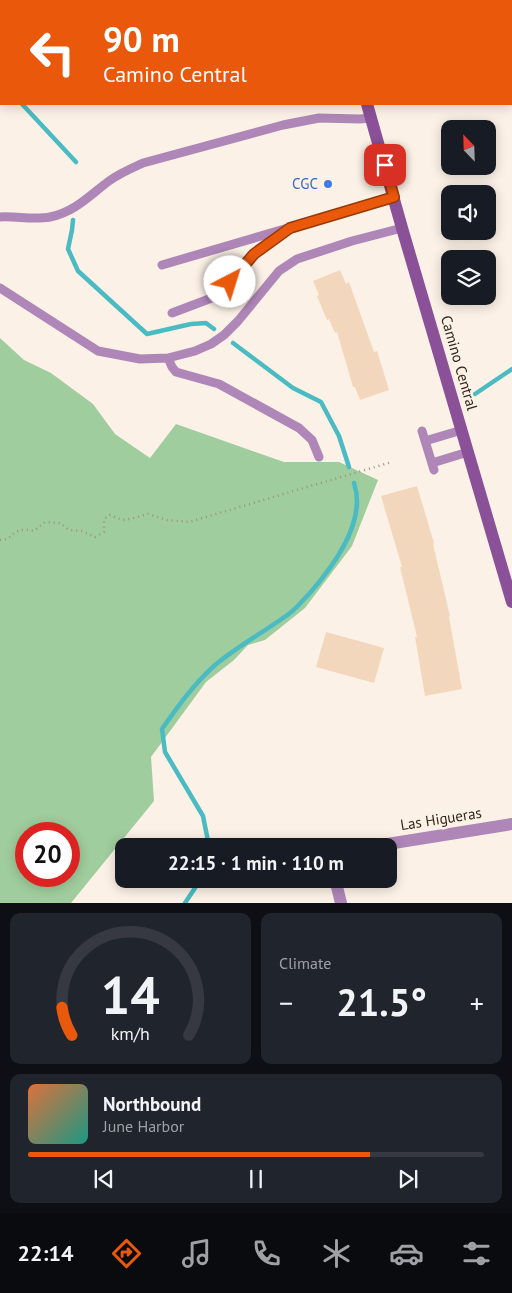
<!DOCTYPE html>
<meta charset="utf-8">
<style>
:root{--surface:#171b24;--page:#20242c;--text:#f1f3f6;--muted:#9ea1a6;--line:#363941;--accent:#ea580c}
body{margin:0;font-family:"PT Sans",sans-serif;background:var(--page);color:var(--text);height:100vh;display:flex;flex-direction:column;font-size:19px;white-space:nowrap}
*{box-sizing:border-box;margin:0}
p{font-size:16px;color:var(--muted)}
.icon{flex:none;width:28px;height:28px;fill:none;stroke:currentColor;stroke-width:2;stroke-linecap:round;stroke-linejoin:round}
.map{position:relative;height:903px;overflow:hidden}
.panel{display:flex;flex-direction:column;gap:10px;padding:10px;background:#0d0f14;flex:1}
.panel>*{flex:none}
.guide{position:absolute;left:0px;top:0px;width:512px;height:105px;box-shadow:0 2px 12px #0003;background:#ea580c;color:#fff;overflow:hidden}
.needle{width:32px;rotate:337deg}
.buttons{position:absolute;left:441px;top:120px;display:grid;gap:10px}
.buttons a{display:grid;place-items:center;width:55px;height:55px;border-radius:10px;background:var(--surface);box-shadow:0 2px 12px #0003;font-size:25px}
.speed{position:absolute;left:15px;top:822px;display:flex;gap:10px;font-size:25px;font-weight:700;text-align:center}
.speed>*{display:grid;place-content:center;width:65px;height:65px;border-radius:50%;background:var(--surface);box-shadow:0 2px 12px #0003;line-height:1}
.speed .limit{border:8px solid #d22;background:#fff;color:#111}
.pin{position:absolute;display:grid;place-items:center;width:42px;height:42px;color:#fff;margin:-21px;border-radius:10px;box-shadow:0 2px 8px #0006}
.me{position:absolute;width:55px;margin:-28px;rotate:40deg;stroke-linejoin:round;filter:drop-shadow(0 0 4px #0008)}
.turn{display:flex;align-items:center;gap:18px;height:105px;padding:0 20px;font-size:22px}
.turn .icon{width:65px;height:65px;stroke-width:2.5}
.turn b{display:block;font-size:35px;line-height:42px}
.big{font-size:38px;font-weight:700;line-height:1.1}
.panel .tile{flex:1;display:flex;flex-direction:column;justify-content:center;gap:8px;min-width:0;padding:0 18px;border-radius:10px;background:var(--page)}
.panel .dial{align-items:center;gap:0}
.dial svg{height:130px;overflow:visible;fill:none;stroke:var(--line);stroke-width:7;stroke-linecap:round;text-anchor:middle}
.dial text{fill:var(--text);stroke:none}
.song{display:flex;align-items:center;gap:15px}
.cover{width:60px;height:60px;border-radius:8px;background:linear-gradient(135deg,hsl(20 70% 55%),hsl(170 70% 35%))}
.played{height:5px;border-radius:2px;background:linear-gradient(90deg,var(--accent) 75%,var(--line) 75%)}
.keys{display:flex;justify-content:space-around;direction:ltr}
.heat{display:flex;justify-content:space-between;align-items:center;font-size:28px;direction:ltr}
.panel .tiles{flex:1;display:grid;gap:10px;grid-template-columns:1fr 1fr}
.tile:last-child{grid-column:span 2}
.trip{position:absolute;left:115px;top:838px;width:282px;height:50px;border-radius:10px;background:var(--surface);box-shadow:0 2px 12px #0003;font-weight:700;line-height:50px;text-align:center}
.menu{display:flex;height:80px;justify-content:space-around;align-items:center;background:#090b0e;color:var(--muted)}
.menu .icon{width:35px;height:35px}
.menu .active{color:var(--accent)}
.menu b{font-size:22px;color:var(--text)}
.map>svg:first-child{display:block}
.green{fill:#a0cd9d;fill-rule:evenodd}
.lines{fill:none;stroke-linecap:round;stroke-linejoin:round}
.stream{stroke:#4bbbc3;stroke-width:4.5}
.building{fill:#f3d7bc}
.path{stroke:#9d9288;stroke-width:2.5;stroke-dasharray:1 4;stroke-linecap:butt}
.lane{stroke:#ae86b7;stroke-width:9}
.street{stroke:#ae86b7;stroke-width:12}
.secondary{stroke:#8a5098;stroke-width:12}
.route-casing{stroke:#983908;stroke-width:12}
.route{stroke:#ea580c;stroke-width:9}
.shop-dot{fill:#3f7fe0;stroke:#fcf1e6;stroke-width:2}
.labels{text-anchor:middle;stroke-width:5;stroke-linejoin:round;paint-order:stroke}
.shop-label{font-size:15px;fill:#366cbe;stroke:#fcf1e6;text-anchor:end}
.street-label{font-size:15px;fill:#33281e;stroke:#fcf1e6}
</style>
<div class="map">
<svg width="512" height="903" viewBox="0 0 512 903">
<rect width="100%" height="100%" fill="#fcf1e6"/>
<path class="green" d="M 0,338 L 24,360 L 51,373 L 93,404 L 115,434 L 150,458 L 176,424 L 284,462 L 339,462 L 378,480 L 352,546 L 305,608 L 265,640 L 248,645 L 234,660 L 206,682 L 151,757 L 154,801 L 71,903 L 0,903 ZM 26,834 L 69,834 L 69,876 L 26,876 Z"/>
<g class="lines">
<path class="stream" d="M 0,68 L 1,70
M 22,104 L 76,162
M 73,220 L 72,230 L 68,249 L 78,271 L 147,334 L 191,324 L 206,323 L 214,329
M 233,343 L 293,388 L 321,402 L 339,436 L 349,467
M 475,394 L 512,369
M 209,846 L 203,816 L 165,752 L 162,729 C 178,706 194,684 215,665 C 239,645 266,631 290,613 C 297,608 303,600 309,594 C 333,567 367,521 354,483
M 185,903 L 201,879"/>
</g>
<path class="building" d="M 340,270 L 346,284 L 349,282 L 374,352 L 377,351 L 389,390 L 360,400 L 355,387 L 353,387 L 337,332 L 335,333 L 329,319 L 327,320 L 317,296 L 319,295 L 313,281 Z
M 417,486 L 434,543 L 433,544 L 450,616 L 449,617 L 462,689 L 425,696 L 415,637 L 417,637 L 400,567 L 402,567 L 381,496 Z
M 326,632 L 384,648 L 374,683 L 316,667 Z"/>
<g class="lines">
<path class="path" d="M 0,540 L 8,539 C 16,530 22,528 34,531 L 45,522 L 60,523 L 69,530 L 82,531 L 95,537 L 104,532 L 104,519 L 110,515 L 122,520 L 130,519 L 148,514 L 167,520 L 189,522 L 392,462"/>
<path class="lane" d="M 0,217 C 16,216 34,220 50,217 C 75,212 90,195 109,181 C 120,173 132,168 143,163 L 283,125 L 319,118 L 360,119 L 371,118
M 162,265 L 394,197
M 0,288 L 98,351 L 140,359 L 168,358 L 195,351 L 211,344 L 224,335 L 238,321 L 279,271 L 297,259 L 352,241 L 402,228
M 172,313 L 217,296 L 254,254 L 284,233
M 168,358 L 172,367 L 176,372 L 219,384 L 299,428 L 312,440 L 319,457
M 422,431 L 434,470
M 425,441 L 462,430
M 432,463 L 468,452"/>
<path class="street" d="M 218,1 L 220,0
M 375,846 L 512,824
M 335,879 L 341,903"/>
<path class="secondary" d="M 339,0 L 339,1
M 511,61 L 512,61
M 367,104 L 402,228 L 512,602"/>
</g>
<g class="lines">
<defs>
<path id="route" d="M 230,282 L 254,254 L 290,228 L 394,197 L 385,165"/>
</defs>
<use href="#route" class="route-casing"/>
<use href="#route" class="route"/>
</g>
<circle class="shop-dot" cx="328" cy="184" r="5"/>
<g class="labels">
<g class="shop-label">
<text x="318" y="189">CGC</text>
</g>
<g class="street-label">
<text transform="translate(459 363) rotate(74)" y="5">Camino Central</text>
<text transform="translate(441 819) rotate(-9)" y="5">Las Higueras</text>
</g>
</g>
</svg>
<div class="buttons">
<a><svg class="needle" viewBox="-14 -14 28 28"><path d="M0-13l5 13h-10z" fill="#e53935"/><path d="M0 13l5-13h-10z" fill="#9ea1a6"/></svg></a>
<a><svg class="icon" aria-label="sound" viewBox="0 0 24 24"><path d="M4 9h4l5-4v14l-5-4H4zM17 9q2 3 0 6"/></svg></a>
<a><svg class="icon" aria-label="layers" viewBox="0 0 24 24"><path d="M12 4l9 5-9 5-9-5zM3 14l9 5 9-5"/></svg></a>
</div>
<div class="speed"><div class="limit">20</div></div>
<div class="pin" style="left:385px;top:165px;background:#d93025"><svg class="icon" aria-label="arrive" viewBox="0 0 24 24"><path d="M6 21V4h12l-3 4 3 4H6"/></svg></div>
<svg class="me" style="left:230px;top:282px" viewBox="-20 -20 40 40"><circle r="19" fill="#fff"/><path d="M0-13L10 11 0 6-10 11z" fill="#ea580c"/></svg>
<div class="trip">22:15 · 1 min · 110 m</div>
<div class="guide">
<div class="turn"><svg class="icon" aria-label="left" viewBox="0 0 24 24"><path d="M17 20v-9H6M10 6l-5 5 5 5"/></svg><div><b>90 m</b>Camino Central</div></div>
</div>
</div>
<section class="panel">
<div class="tiles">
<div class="tile dial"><svg viewBox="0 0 100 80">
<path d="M14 69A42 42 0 1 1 86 69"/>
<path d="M14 69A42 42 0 0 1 8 52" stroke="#ea580c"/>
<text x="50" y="56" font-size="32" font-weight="700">14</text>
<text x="50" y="72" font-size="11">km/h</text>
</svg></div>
<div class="tile"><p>Climate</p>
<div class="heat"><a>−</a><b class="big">21.5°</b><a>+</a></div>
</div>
<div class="tile">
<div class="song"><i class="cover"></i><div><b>Northbound</b><p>June Harbor</p></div></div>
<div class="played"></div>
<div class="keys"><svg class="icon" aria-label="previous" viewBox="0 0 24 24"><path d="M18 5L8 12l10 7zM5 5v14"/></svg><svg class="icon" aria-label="pause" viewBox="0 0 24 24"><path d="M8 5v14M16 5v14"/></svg><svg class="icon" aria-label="next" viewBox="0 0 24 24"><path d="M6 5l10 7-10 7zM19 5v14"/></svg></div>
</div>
</div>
</section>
<nav class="menu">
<b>22:14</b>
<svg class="icon active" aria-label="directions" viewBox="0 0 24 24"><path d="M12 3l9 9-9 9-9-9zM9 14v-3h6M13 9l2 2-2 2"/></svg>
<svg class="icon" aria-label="music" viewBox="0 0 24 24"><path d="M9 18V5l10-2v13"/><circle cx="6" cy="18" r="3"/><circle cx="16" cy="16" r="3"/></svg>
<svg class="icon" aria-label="phone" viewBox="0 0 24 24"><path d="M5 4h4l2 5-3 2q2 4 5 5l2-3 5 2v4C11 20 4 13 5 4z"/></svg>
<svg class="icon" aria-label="climate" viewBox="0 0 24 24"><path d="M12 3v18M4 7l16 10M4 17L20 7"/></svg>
<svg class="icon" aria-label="car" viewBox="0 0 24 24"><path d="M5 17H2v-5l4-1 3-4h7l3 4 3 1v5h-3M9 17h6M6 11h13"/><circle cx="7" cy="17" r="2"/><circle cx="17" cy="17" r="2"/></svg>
<svg class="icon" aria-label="filters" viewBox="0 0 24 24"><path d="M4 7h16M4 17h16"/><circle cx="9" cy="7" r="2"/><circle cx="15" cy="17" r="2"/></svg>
</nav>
